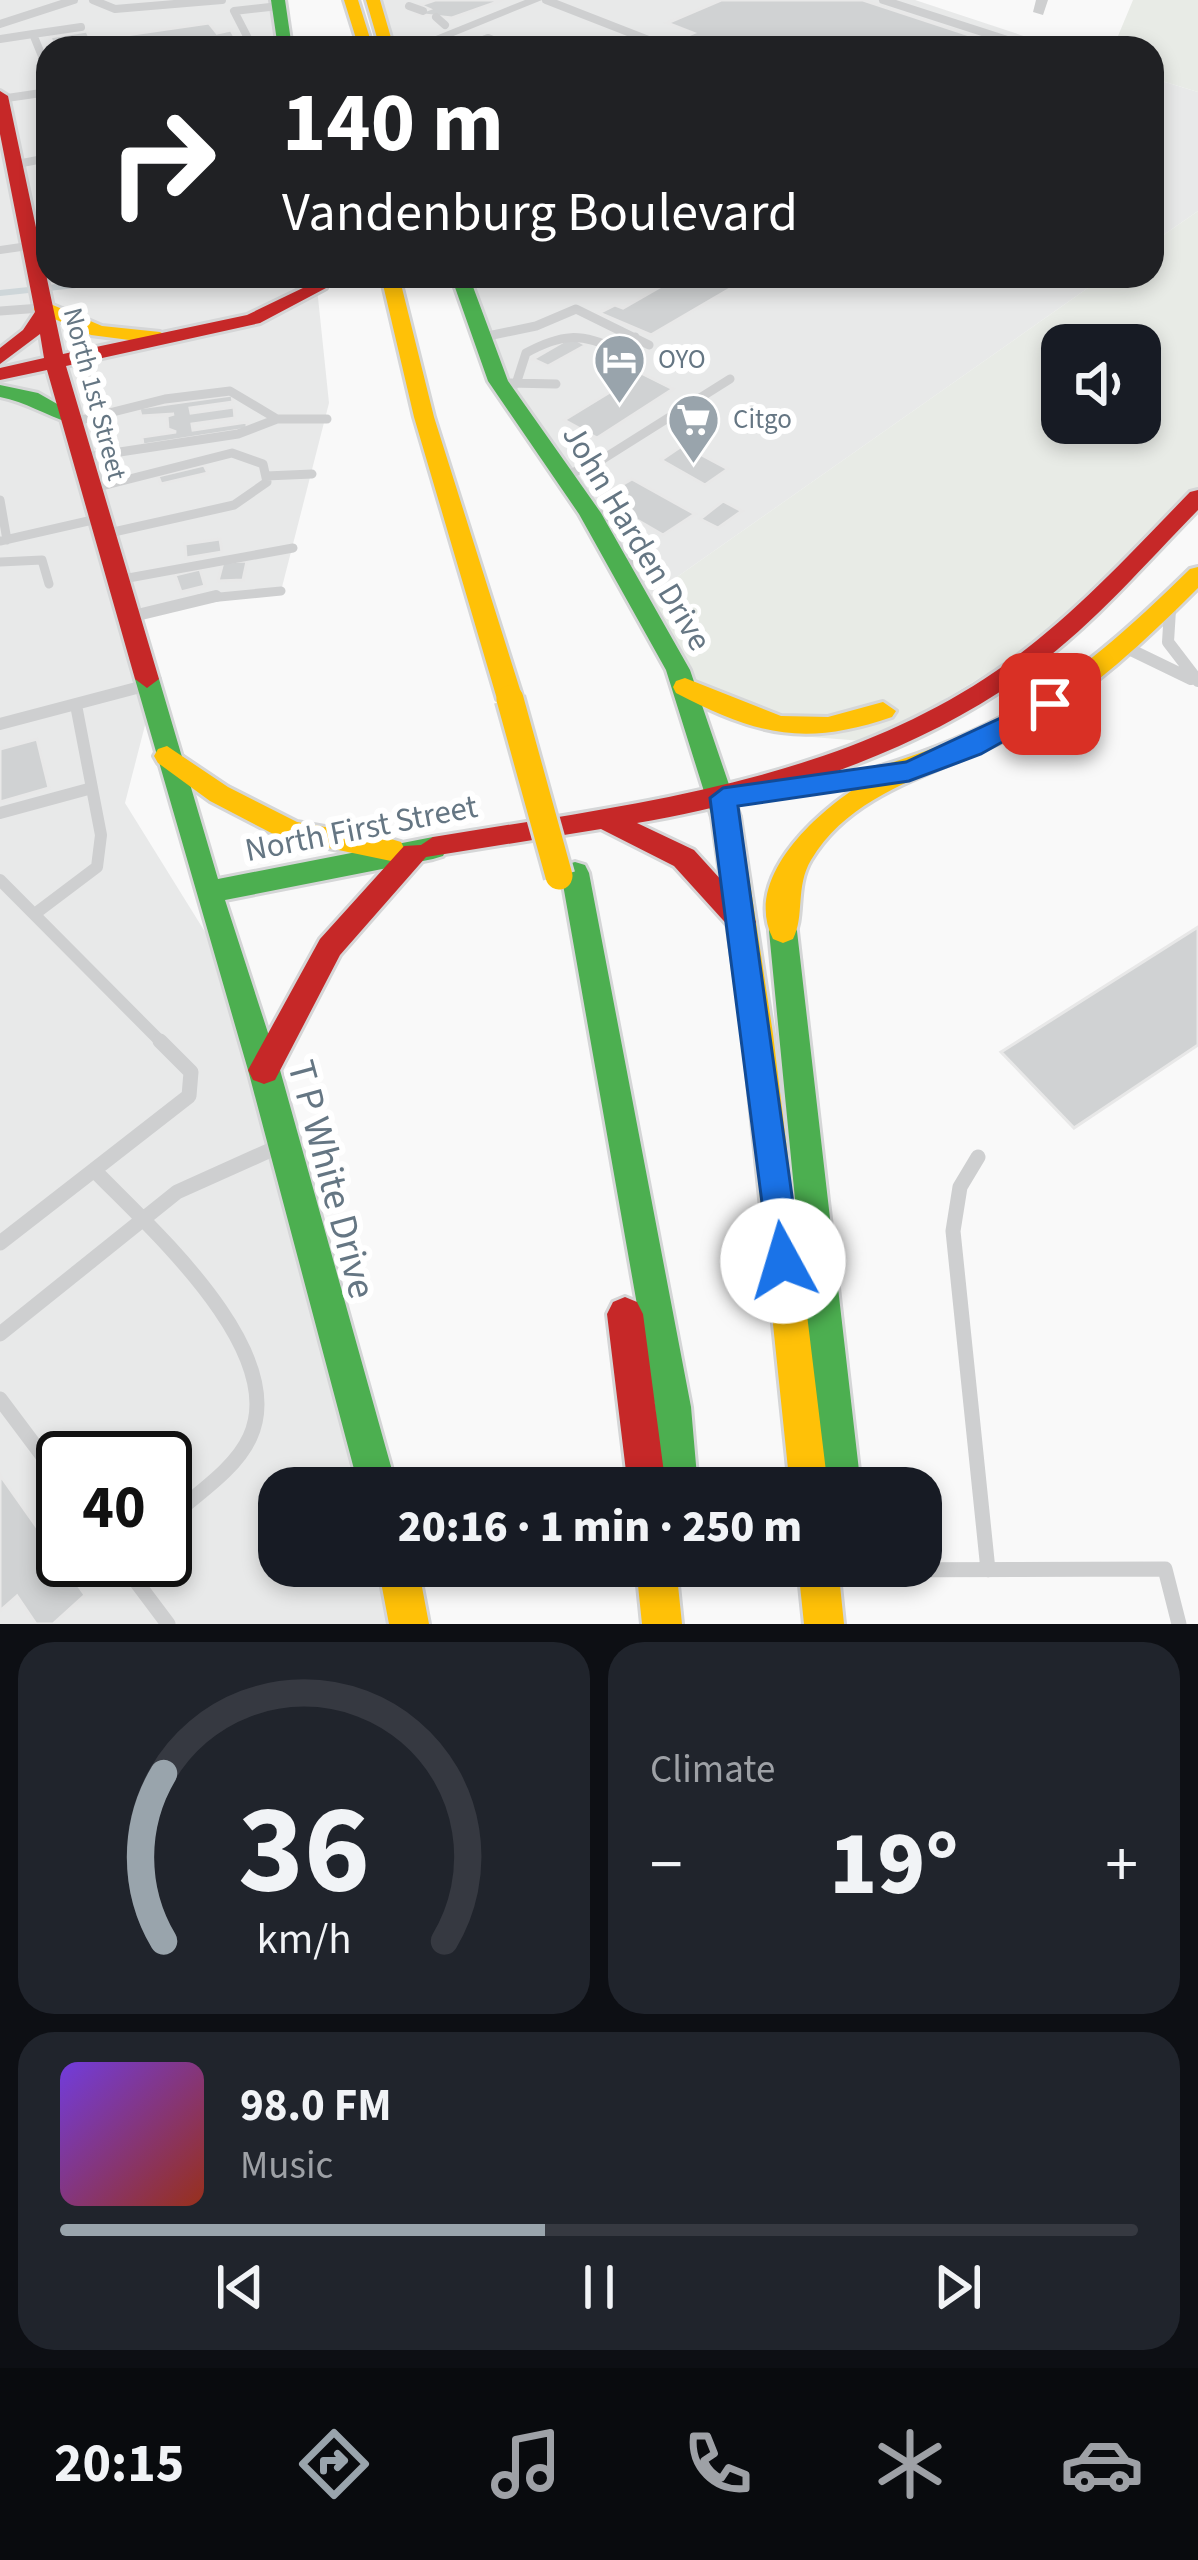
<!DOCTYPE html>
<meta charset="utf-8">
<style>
:root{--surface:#171b24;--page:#20242c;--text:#f1f3f6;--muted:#9ea1a6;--line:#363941;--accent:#99a4ac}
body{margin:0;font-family:"Source Sans 3",sans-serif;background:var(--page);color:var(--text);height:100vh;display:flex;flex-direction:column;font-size:45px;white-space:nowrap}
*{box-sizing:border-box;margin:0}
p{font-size:39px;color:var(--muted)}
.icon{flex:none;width:66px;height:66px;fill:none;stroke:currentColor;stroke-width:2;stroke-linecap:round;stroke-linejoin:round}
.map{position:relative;height:1624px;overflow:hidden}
.panel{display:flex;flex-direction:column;gap:18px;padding:18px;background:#0d0f14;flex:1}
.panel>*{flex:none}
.guide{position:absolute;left:36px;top:36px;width:1128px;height:252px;border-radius:36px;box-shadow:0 6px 18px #0003;background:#202124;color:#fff;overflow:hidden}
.controls{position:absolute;left:1041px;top:324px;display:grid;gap:24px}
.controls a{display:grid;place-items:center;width:120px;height:120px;border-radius:24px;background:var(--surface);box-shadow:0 6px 18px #0003;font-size:60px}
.speed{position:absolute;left:36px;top:1431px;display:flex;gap:24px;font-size:60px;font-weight:700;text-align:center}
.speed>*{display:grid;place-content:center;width:156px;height:156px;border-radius:50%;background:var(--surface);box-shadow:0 6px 18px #0003;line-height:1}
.speed .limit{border:6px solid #111;border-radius:18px;background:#fff;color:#111}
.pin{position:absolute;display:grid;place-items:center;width:102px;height:102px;color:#fff;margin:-51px;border-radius:24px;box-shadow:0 6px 18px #0006}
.me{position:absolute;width:132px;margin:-66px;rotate:354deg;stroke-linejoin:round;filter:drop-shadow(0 0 9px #0008)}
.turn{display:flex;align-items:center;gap:42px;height:252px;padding:0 48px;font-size:54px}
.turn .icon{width:156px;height:156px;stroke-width:2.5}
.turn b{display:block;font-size:84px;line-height:102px}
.big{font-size:90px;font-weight:800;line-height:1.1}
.panel .card{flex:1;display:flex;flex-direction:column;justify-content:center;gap:18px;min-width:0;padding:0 42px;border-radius:36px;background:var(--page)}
.panel .dial{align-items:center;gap:0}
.dial svg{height:312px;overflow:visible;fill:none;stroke:var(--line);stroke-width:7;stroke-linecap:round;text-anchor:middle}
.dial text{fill:var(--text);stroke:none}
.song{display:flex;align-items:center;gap:36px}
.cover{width:144px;height:144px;border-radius:18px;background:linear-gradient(135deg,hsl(260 70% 55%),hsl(10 70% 35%))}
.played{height:12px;border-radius:6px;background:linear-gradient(90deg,var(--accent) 45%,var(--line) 45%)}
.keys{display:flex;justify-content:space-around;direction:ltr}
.heat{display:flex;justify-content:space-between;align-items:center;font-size:66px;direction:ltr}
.panel .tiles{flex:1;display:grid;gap:18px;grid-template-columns:1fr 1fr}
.card:last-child{grid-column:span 2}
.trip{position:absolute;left:258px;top:1467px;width:684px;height:120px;border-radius:36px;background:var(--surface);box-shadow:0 6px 18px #0003;font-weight:800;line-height:120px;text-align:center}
.tab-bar{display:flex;height:192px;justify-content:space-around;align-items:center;background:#090b0e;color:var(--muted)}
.tab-bar .icon{width:84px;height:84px}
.tab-bar .selected{color:var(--accent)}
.tab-bar b{font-size:54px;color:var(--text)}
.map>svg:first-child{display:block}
.built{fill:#e8e9e9;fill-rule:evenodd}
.green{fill:#e8ebe6;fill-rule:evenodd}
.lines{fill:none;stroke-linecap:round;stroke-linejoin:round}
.stream{stroke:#ced6d9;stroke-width:6}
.building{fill:#d0d2d3;stroke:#e8e8e8;stroke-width:3}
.fast-casing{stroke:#d5d6d7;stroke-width:6}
.slow-casing{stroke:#d5d6d7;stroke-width:6}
.jam-casing{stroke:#d5d6d7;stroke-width:6}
.lane-far3{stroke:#cecfd0;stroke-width:8}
.lane-far2{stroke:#cecfd0;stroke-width:9}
.lane-far1{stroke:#cecfd0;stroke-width:12}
.lane{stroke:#cecfd0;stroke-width:15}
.street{fill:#cecfd0;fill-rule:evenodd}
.fast{fill:#4caf50;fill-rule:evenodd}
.slow{fill:#ffc107;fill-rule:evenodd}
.jam{fill:#c62828;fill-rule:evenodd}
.slow-bridge-casing{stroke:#d5d6d6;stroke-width:33;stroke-linecap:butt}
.slow-bridge{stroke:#ffc107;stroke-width:27}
.route{fill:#1a73e8;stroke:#114b97;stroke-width:3}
.labels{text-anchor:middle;stroke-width:12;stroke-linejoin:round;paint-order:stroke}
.far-poi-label{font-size:27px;fill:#657683;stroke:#fff;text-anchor:start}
.far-street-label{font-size:27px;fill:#657683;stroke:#fff}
.street-label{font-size:33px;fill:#657683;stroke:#fff}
.near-street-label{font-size:39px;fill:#657683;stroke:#fff}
</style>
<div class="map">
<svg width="1198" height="1624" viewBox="0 0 1198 1624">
<rect width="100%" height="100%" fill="#f9f9f9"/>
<path class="built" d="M 0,0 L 278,0 L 285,48 L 48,48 L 48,276 L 312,276 L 317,288 L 329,403 L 281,591 L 248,591 L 127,617 L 151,702 L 125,803 L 238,985 L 378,1488 L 279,1488 L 279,1566 L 398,1566 L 409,1624 L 0,1624 ZM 63,1458 L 165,1458 L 165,1560 L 63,1560 Z
M 373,0 L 915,0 L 1060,48 L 394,48 Z
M 1152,78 L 1198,92 L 1198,211 L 1152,243 Z
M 460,276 L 1105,276 L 640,603 L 544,447 Z"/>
<path class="green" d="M 1133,0 L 1198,0 L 1198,92 L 1152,78 L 1152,48 L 1113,48 Z
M 1198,211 L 1198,497 L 1073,621 L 875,742 L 787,735 L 685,687 L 640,603 L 1105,276 L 1152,276 L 1152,243 ZM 1062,345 L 1140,345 L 1140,423 L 1062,423 Z"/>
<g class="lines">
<path class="stream" d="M 0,293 L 161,276"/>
</g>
<path class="building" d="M 435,0 L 497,0 L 500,1 L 452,18 L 415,14 L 429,9 L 420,5 Z
M 721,0 L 863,0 L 1009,48 L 697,48 L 676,40 L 693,33 L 667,23 Z
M 209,23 L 217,33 L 231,30 L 241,48 L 117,48 L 112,37 Z
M 87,31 L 94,48 L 54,48 L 50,37 Z
M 679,276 L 752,276 L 651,335 L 599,313 L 615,305 L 623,308 Z
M 571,337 L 586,345 L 548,366 L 533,359 Z
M 641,373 L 673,389 L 597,438 L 564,420 Z
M 232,395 L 233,402 L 190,408 L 191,413 L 234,407 L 235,418 L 192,424 L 193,430 L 247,422 L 247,429 L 143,445 L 142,437 L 176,432 L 168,429 L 167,416 L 174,414 L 141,416 L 139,408 Z
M 683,445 L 728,469 L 705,485 L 661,460 Z
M 204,465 L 208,473 L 161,484 L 158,476 Z
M 632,479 L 695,514 L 663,535 L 599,498 Z
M 723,501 L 742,511 L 718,528 L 700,519 Z
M 220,539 L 222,552 L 186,558 L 185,544 Z
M 247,561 L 243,580 L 218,581 L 223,562 Z
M 200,569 L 205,586 L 181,592 L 175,575 Z
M 37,739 L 49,788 L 0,802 L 0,749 Z
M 1198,927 L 1198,1045 L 1074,1128 L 1001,1052 Z
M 0,1475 L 85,1595 L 53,1624 L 36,1624 L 17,1596 L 0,1611 Z"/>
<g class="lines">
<defs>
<path id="fast" d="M 271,0 L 285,0 L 292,48 L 278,48 Z
M 451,276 L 469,276 L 508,381 L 601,513 L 690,670 L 740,817 L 736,824 L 716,824 L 712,817 L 666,670 L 579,514 L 488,381 Z
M 0,385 L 38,393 L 80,417 L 70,423 C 45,415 26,402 0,397 Z
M 147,670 L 159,679 L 218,879 L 433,837 L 443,840 L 447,848 L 443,856 L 433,859 L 225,900 L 280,1070 L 397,1488 L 359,1488 L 248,1070 L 135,679 Z
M 575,862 L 585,865 L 589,873 L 691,1407 L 698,1488 L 660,1488 L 655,1407 L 561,873 L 565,865 Z
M 783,919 L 793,923 L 797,931 L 861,1488 L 823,1488 L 769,931 L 773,923 Z"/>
<path id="slow" d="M 344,0 L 358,0 L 373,48 L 359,48 Z
M 366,0 L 380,0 L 394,48 L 380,48 Z
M 381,276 L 399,276 L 434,417 L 523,699 L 519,705 L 510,708 L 497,699 L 414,417 Z
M 41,300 L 102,326 L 160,332 L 170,338 L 160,344 L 91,335 L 34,310 L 34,302 Z
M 1198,567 L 1198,588 C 1146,640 1092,691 1028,728 C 957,770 857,783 811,860 C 795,887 805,916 793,939 L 783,943 L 773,939 C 740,874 827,803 875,776 L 878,767 C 1017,725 1087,670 1190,569 Z
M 685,678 L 781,716 L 828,717 L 883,702 L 896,711 L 892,717 C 804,747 757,735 676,693 L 673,687 L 676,681 Z
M 167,746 L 228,787 L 297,822 L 391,839 L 401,842 L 405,850 L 401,858 L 391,861 L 281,838 L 210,801 L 158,763 L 154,756 L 158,749 Z
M 726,807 L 736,810 L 740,817 L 773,1034 L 828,1488 L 790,1488 L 743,1034 L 712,817 L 716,810 Z
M 378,1566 L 418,1566 L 429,1624 L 389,1624 Z
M 636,1566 L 676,1566 L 682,1624 L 642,1624 Z
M 798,1566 L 838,1566 L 844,1624 L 804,1624 Z"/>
<path id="jam" d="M 0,91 L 8,96 L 63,354 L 247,315 L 307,286 L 303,276 L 321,276 L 326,288 L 260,323 L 66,366 L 159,679 L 147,688 L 135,679 L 47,370 L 0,380 L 0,368 L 44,358 L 40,334 L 0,364 L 0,348 L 23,330 L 35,312 L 0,134 Z
M 1198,490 L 1198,510 C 1145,564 1095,623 1034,668 C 921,753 774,799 637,823 L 694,850 L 752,914 L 756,922 L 752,930 L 742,934 L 732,930 L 674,866 L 601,829 L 426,857 L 340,955 L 275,1080 L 264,1084 L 253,1080 L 248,1070 L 320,939 L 404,846 L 421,845 L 433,837 C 625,805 831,784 996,671 C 1069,621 1129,555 1190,492 Z
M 625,1297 L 637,1302 L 643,1314 L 666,1488 L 628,1488 L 607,1314 L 613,1302 Z"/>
</defs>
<use href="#fast" class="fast-casing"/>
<use href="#slow" class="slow-casing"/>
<use href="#jam" class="jam-casing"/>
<path class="lane-far3" d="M 93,0 L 115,9 L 222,0
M 546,0 L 669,48
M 883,0 L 1032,48
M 409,6 L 423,11
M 436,17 L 445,25
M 0,24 L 74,0
M 0,39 L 33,34
M 253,48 L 234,11 L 279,6
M 462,48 L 488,38 L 512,48
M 48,71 L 33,34 L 81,27
M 0,99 L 48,92
M 12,165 L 48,158
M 0,250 L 28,246"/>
<path class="lane-far2" d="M 0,311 L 41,308
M 483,337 L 536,326 L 576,309 L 649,345
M 510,383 L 556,384
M 516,384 L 526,353 C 561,334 581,332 617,350 L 635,337
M 73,422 L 165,399 L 230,391 L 277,419
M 87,457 L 238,434 L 277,419 L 327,419
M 266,476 L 312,474
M 564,476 L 595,464 L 730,379
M 94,488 L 232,453 L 263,464 L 267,482 L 234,505 L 109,533
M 0,500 L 7,540
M 591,513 L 623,520 L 645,541 L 641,557 L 620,567
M 0,541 L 97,519
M 0,562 L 42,560 L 49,584
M 123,579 L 293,548
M 199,599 L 281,591"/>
<path class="lane-far1" d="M 1170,610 L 1168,642 L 1198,681
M 129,617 L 216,596
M 1127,648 L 1191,679
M 0,724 L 144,686
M 0,813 L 92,788
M 0,880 L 163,1044
M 36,913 L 97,867 L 101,835 L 76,705"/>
<path class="lane" d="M 160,1041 L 191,1072 L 189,1096 L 94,1170 C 148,1226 290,1350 250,1437 C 235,1471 192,1497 165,1522
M 978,1157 L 960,1187 L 953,1231 L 988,1570
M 0,1243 L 94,1170
M 0,1334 L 177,1192 L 275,1148
M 0,1399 L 63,1483
M 120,1560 L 168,1624
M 843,1570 L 1165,1569 L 1179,1624"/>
<path class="street" d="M 525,0 L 542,0 L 424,48 L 406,48 Z
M 1036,0 L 1048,0 L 1043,15 L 1033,12 Z"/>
<use href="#fast" class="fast"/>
<use href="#slow" class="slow"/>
<use href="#jam" class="jam"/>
<defs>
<path id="slow-bridge" d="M 510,699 L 559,876"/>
</defs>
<use href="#slow-bridge" class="slow-bridge-casing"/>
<use href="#slow-bridge" class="slow-bridge"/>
</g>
<path class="route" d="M 1050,695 L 1063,704 L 1059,710 L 981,754 L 909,781 L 738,806 L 801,1261 L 796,1273 L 783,1278 L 771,1273 L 710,798 L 723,788 L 906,762 Z"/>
<defs>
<symbol id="hotel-pin" viewBox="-11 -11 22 30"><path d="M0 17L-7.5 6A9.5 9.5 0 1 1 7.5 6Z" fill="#99a4ac" stroke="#fff"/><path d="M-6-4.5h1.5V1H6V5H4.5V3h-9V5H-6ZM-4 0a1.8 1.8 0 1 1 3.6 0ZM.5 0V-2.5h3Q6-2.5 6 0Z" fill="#fff"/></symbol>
<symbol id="supermarket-pin" viewBox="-11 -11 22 30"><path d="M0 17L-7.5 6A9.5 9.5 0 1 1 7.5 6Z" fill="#99a4ac" stroke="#fff"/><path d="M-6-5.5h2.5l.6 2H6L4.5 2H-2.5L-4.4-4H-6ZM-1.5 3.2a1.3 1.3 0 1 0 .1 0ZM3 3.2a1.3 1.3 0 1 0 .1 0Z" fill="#fff"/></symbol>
</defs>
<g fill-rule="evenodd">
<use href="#hotel-pin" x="590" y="330" width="59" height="81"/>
<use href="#supermarket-pin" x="664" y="390" width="59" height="81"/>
</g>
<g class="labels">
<g class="far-poi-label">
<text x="658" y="368">OYO</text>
<text x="733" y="428">Citgo</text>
</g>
<g class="far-street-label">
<text transform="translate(95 394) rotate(75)" y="9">North 1st Street</text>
</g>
<g class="street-label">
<text transform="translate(638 537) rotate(59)" y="12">John Harden Drive</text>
<text transform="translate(361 827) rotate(-11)" y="12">North First Street</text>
</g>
<g class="near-street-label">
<text transform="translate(333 1179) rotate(75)" y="14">T P White Drive</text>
</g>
</g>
</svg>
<div class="controls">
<a><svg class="icon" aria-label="sound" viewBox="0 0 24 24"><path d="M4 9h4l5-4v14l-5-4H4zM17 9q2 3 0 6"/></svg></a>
</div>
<div class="speed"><div class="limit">40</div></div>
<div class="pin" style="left:1050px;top:704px;background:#d93025"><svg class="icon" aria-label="arrive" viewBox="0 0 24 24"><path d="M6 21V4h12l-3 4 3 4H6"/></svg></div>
<svg class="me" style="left:783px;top:1261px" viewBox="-20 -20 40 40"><circle r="19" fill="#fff"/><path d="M0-13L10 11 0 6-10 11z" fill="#1a73e8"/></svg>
<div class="trip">20:16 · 1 min · 250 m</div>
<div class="guide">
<div class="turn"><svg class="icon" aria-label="right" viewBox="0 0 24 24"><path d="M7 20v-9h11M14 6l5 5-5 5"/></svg><div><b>140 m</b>Vandenburg Boulevard</div></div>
</div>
</div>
<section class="panel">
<div class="tiles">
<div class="card dial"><svg viewBox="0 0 100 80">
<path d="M14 69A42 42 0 1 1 86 69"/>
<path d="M14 69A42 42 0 0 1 14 26" stroke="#99a4ac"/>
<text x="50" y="56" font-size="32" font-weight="700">36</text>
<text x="50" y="72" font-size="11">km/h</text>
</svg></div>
<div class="card"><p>Climate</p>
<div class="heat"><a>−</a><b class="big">19°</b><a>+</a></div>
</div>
<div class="card">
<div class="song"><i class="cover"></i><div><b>98.0 FM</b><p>Music</p></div></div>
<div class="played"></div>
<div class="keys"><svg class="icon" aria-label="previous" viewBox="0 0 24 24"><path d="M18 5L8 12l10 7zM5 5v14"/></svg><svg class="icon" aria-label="pause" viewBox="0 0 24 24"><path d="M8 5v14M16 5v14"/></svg><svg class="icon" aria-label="next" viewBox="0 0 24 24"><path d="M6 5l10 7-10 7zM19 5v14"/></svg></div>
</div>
</div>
</section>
<nav class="tab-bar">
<b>20:15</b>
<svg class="icon selected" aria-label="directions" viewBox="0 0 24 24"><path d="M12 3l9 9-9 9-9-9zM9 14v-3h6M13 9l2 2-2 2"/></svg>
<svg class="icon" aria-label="music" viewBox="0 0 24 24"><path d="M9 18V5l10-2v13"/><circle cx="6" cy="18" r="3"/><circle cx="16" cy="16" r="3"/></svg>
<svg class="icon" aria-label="phone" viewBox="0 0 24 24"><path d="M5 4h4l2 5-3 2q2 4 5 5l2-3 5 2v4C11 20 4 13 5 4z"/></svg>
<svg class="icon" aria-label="climate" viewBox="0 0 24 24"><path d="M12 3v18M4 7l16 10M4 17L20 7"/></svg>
<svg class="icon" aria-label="car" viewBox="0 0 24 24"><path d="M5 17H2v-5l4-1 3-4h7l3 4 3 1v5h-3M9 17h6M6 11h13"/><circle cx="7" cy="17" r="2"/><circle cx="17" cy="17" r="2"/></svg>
</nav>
